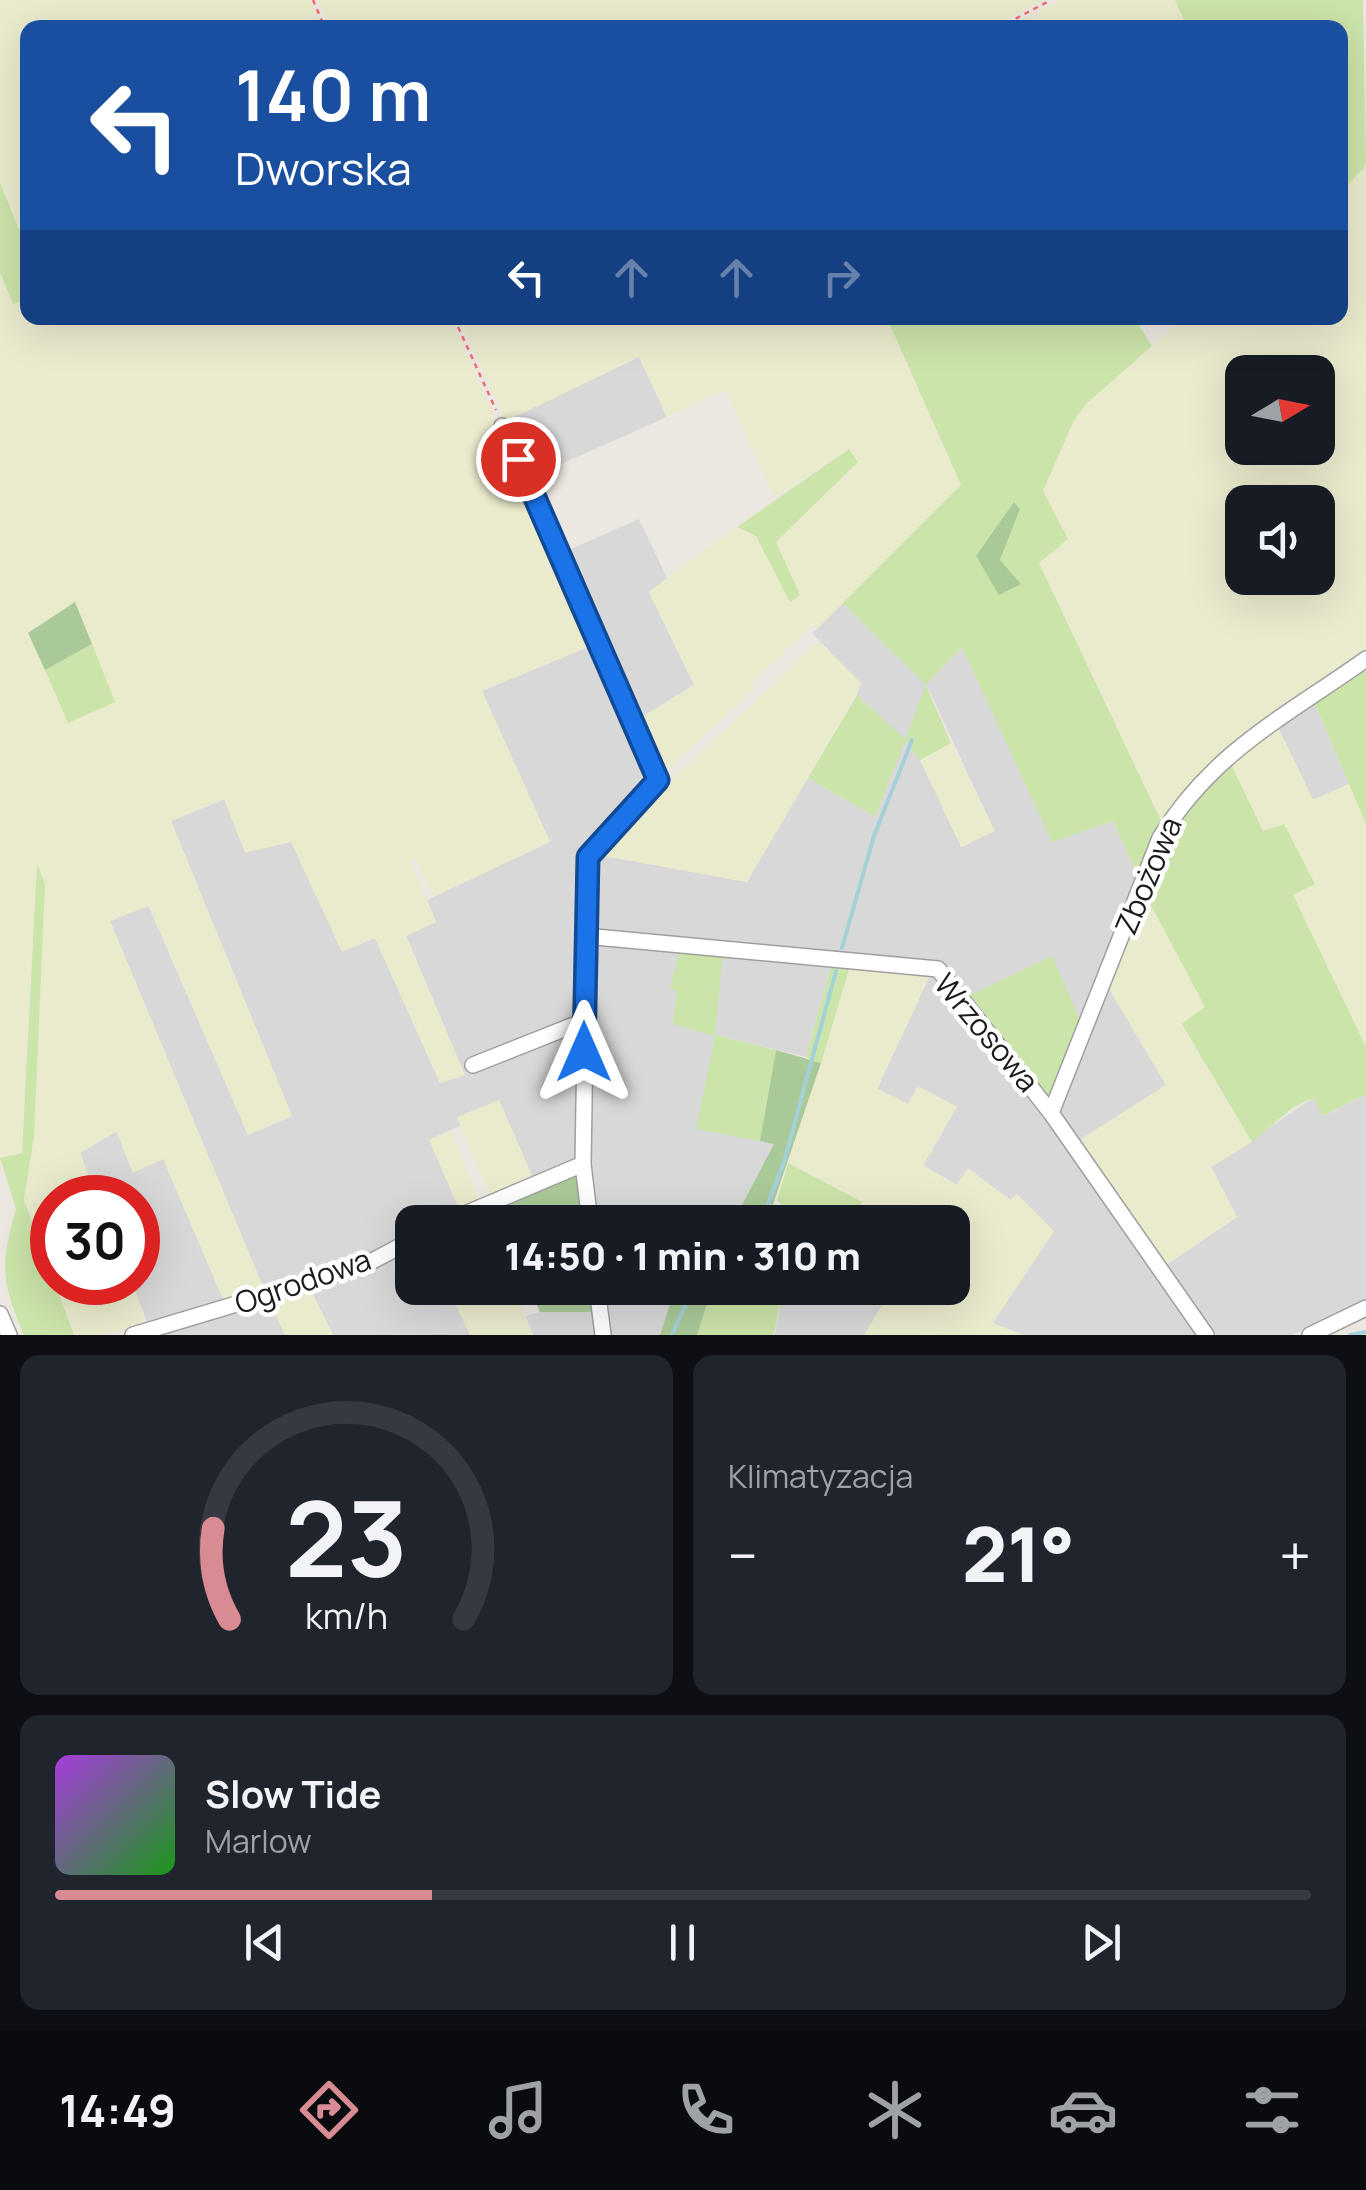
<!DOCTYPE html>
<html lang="pl">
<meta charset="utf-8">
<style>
:root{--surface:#171b24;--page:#20242c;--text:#f1f3f6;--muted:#9ea1a6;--line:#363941;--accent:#d88b93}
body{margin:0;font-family:Manrope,sans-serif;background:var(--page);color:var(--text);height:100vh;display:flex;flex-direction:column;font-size:38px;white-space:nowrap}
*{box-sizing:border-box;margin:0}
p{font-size:32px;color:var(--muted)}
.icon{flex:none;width:55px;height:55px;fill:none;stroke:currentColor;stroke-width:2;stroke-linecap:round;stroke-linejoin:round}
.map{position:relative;height:1335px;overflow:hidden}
.sheet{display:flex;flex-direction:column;gap:20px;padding:20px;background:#0d0f14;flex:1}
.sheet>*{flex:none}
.top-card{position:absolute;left:20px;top:20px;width:1328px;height:305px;border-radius:20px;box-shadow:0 10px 40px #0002;background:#1a4fa0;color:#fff;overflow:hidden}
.needle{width:65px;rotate:80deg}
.tools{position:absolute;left:1225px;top:355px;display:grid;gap:20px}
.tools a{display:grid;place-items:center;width:110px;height:110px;border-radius:20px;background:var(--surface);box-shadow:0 10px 40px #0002;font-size:50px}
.speed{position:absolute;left:30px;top:1175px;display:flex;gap:20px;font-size:50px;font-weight:700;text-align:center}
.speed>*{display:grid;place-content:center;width:130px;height:130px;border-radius:50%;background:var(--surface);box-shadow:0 10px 40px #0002;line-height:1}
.speed .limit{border:15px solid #d22;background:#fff;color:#111}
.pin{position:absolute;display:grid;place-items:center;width:85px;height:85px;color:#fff;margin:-42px;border:5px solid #fff;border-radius:50%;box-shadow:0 2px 10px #0007}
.me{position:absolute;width:110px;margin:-55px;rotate:0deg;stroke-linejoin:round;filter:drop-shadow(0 0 8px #0008)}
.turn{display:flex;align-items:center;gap:35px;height:210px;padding:0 50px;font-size:45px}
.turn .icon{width:130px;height:130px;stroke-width:2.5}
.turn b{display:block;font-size:70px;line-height:85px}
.lanes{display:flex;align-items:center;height:95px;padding:0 50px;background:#0003;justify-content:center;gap:50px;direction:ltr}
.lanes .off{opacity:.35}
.big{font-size:75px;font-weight:800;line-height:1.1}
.sheet .tile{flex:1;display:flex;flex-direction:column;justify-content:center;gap:15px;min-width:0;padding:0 35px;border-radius:20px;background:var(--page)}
.sheet .dial{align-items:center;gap:0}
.dial svg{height:260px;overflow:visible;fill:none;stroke:var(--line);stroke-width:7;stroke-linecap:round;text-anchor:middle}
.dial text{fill:var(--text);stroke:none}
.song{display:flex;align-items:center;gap:30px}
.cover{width:120px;height:120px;border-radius:15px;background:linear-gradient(135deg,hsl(280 70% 55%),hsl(120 70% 35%))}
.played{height:10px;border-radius:5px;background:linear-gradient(90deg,var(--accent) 30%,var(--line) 30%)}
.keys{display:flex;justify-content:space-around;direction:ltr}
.heat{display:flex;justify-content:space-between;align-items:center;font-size:55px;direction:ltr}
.sheet .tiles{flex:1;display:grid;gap:20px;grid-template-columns:1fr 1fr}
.tile:last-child{grid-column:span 2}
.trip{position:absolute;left:395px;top:1205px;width:575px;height:100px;border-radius:20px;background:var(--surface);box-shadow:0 10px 40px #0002;font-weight:800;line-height:100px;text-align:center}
.menu{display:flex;height:160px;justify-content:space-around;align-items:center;background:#090b0e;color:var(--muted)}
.menu .icon{width:70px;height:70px}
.menu .active{color:var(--accent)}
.menu b{font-size:45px;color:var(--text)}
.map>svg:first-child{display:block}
.residential{fill:#d9d8d8;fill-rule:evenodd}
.farmland{fill:#eaeacd;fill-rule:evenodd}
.grass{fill:#cbe4a9;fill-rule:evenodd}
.forest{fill:#aac998}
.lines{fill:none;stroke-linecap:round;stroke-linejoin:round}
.stream{stroke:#a4d0d8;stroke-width:4}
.minor-casing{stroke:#9f9f9f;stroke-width:18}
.path{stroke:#f1716e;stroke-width:2.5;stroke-dasharray:5 5;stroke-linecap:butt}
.minor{stroke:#fff;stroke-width:15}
.route-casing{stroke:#114b97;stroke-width:25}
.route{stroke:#1a73e8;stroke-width:18}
.labels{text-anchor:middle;stroke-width:9;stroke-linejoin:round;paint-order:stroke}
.street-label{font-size:30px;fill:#1b1b1b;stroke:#fff}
</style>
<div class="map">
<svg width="1366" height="1335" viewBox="0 0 1366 1335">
<rect width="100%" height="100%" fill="#ece8e1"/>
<path class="residential" d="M 639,357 L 667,417 L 530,478 L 506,421 Z
M 639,519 L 667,578 L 649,592 L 694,685 L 637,720 L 564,552 Z
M 843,603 L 926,684 L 962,646 L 1052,841 L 1113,821 L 1140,880 L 1082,1024 L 964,998 L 938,967 L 834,955 L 806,1057 L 716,1035 L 775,1143 L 733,1222 L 593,1222 L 587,1161 L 594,854 L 747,882 L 808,778 L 875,817 L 905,740 L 857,695 L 861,684 L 812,633 ZM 927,686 L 994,830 L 962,847 L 920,760 L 905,740 Z
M 595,644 L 651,773 L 645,786 L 588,848 L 579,1159 L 533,1178 L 499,1100 L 457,1118 L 461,1126 L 450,1130 L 460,1211 L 436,1222 L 412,1222 L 412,1234 L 366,1257 L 264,1289 L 110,921 L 148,905 L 248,1135 L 292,1116 L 171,821 L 225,799 L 291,841 L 342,951 L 375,938 L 440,1083 L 464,1074 L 406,935 L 436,922 L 427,900 L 550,842 L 482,691 Z
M 1314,702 L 1349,784 L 1313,800 L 1278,727 Z
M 932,971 L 943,979 L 1202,1335 L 1024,1335 L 993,1324 L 1016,1195 L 1010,1200 L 969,1169 L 957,1185 L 923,1165 L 957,1107 L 918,1087 L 908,1104 L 877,1089 Z
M 1108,987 L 1166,1085 L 1073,1144 L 1057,1117 Z
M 1366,1094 L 1366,1300 L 1292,1335 L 1210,1335 L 1163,1267 L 1237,1217 L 1211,1167 L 1313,1098 L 1324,1116 Z
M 117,1131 L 163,1158 L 223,1299 L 147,1322 L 132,1283 L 138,1282 L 138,1198 L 97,1197 L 80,1153 Z
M 412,1248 L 412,1288 L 448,1288 L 470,1335 L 333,1335 L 311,1291 L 363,1273 Z
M 605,1288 L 675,1288 L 660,1335 L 611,1335 Z
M 783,1288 L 893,1288 L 864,1335 L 775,1335 Z
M 270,1302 L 285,1335 L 154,1335 Z
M 540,1312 L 595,1312 L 598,1335 L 533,1335 L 526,1316 Z"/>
<path class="farmland" d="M 0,0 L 310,0 L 322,27 L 28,28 L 27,249 L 0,183 Z
M 318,0 L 1044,0 L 990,28 L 330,28 Z
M 1061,0 L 1175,0 L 1187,27 L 1006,28 Z
M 1366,165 L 1366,659 L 1240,741 L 1163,825 L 1039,562 L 1067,539 L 1043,492 L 1074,420 L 1087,402 L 1184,318 L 1340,318 L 1340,194 ZM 1242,372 L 1318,372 L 1318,448 L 1242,448 ZM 1242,502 L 1318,502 L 1318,578 L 1242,578 Z
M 0,272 L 13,304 L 27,299 L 28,318 L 450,318 L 595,644 L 482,691 L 550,842 L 433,897 L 416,858 L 410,860 L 436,922 L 406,936 L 465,1075 L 440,1083 L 375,938 L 342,952 L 291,842 L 245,853 L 224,799 L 171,821 L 292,1116 L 248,1135 L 149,906 L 110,921 L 264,1289 L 223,1299 L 163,1159 L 133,1173 L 116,1131 L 80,1153 L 97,1197 L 52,1198 L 52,1278 L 24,1200 L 34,1136 L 45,884 L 31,949 L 22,1154 L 0,1158 Z
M 459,318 L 887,318 L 961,485 L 816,630 L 813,624 L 752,683 L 755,688 L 662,775 L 637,720 L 694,685 L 649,592 L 737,527 L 756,536 L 790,601 L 800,595 L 775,543 L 848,449 L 775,498 L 725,390 L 667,417 L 639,357 L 506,421 Z
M 819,641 L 862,684 L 747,882 L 594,854 Z
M 1278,727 L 1313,800 L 1349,784 L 1366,824 L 1366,1047 L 1293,895 L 1314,884 L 1263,832 L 1229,760 Z
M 951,743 L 995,831 L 961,847 L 920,760 Z
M 1143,890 L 1205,1007 L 1182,1025 L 1252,1142 L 1211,1167 L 1237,1217 L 1163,1267 L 1074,1144 L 1166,1085 L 1108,987 Z
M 850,966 L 932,971 L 877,1089 L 908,1104 L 918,1086 L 957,1107 L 923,1166 L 957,1185 L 968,1168 L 1010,1200 L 1017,1194 L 1054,1231 L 993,1323 L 1024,1335 L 864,1335 L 893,1288 L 952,1288 L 952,1222 L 897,1222 L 788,1163 Z
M 499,1100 L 533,1178 L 490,1196 L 457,1117 Z
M 450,1130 L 481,1202 L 460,1211 L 429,1140 Z
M 54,1283 L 132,1283 L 147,1322 L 103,1335 L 74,1335 Z
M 448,1288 L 513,1288 L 533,1335 L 470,1335 Z
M 311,1291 L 333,1335 L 285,1335 L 270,1302 Z"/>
<path class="grass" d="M 1175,0 L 1363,0 L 1366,165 L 1340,194 L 1340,28 L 1187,27 Z
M 0,183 L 27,249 L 27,299 L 13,304 L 0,272 Z
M 887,318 L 1143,318 L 1136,321 L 1152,346 L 1087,403 L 1074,420 L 1043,491 L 1068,539 L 1039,563 L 1163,825 L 1140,880 L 1113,821 L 1052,842 L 962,647 L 926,685 L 951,743 L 920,760 L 905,741 L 875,817 L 808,778 L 857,695 L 905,739 L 926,685 L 843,603 L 961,485 ZM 1014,502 L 1020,509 L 1000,560 L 1000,594 L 976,557 Z
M 849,449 L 858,462 L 776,542 L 800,595 L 790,602 L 756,536 L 737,527 Z
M 92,644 L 115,702 L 68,723 L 45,670 Z
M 1366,668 L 1366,824 L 1314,702 Z
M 1229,760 L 1263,831 L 1284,824 L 1315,884 L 1293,895 L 1366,1047 L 1366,1094 L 1323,1116 L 1313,1098 L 1292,1108 L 1252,1142 L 1182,1024 L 1205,1007 L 1143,890 L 1170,830 Z
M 37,864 L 45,884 L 34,1136 L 24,1200 L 74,1335 L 24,1335 C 1,1282 0,1263 16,1209 L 0,1158 L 22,1153 Z
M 680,949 L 723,953 L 715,1035 L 776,1050 L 760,1141 L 696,1129 L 715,1036 L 673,1024 L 677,992 L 670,988 Z
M 1052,956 L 1082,1024 L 1051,1099 L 1043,1099 L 964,998 Z
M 832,963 L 850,966 L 821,1063 L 806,1057 Z
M 788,1163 L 862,1202 L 852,1222 L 806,1222 L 777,1201 Z
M 708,1288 L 783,1288 L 774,1335 L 697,1335 L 711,1291 Z"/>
<path class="forest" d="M 1014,502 L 1020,509 L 1000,560 L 1021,584 L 999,595 L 976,556 Z
M 75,602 L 92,644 L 45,670 L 28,633 Z
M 776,1050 L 821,1063 L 767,1222 L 733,1222 L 774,1144 L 760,1141 Z
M 580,1172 L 585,1222 L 499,1222 L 492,1208 Z
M 529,1288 L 593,1288 L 595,1312 L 540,1312 Z
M 675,1288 L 711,1291 L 697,1335 L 660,1335 Z"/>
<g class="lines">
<path class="stream" d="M 842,948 L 874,836 L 912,740
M 761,1222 L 784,1162 L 836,971
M 672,1335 L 693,1288
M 1350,1335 L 1366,1332"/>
<defs>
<path id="minor" d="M 502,426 L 658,780 L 588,857 L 583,1164 L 590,1222
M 585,936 L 938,969 L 1051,1113 L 1206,1335
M 473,1065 L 584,1021
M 1051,1113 L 1160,838 C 1212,752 1286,716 1366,659
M 446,1222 L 583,1164
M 597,1288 L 603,1335
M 0,1314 L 9,1335
M 133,1335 L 363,1266 L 412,1240
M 1310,1335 L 1366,1308"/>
</defs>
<use href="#minor" class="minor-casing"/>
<path class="path" d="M 313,0 L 325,28
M 998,28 L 1051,0
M 454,318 L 496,410"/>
<use href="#minor" class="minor"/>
</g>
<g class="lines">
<defs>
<path id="route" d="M 518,459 L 658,780 L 588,857 L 584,1052"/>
</defs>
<use href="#route" class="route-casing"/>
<use href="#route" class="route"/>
</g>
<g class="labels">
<g class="street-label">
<text transform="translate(1149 876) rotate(-67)" y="10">Zbożowa</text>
<text transform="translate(986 1033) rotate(50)" y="10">Wrzosowa</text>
<text transform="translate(303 1282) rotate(-19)" y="10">Ogrodowa</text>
</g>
</g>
</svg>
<div class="tools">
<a><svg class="needle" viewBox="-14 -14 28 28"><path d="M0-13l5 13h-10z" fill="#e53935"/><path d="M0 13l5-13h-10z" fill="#9ea1a6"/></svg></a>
<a><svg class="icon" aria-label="sound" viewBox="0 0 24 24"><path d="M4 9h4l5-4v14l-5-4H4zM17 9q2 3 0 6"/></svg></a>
</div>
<div class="speed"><div class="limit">30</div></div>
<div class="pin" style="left:518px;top:459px;background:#d93025"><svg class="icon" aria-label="arrive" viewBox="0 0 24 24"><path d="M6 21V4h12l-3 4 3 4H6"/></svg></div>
<svg class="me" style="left:584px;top:1052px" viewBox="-20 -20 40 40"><path d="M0-17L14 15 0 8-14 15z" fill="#1a73e8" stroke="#fff" stroke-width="4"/></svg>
<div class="trip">14:50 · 1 min · 310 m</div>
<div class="top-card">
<div class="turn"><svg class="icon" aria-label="left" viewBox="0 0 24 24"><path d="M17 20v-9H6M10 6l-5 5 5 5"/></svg><div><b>140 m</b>Dworska</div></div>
<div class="lanes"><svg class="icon" aria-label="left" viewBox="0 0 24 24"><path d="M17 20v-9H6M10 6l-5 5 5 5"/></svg><svg class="icon off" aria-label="ahead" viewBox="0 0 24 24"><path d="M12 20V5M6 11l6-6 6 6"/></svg><svg class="icon off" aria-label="ahead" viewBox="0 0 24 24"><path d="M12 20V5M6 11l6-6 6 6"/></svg><svg class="icon off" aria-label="right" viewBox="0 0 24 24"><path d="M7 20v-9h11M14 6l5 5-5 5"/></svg></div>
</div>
</div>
<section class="sheet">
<div class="tiles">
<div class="tile dial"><svg viewBox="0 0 100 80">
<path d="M14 69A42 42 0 1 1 86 69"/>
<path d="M14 69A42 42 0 0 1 9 41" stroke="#d88b93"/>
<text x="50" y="56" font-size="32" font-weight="700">23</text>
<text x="50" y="72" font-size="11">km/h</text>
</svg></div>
<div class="tile"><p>Klimatyzacja</p>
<div class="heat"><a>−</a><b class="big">21°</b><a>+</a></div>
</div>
<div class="tile">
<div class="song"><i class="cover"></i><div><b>Slow Tide</b><p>Marlow</p></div></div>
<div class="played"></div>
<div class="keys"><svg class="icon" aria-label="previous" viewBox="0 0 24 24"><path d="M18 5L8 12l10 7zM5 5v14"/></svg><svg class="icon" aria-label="pause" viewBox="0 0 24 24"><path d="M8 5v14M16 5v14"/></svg><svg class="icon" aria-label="next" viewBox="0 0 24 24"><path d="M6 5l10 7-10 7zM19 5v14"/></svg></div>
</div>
</div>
</section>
<nav class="menu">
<b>14:49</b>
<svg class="icon active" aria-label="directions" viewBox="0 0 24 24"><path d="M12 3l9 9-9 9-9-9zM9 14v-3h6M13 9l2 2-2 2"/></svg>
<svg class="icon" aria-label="music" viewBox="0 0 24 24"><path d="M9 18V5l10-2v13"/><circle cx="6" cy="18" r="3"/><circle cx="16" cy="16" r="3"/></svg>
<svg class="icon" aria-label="phone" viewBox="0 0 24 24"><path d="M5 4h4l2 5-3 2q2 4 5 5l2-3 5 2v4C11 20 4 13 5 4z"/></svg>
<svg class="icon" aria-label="climate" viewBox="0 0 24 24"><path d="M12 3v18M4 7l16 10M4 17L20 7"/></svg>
<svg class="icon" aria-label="car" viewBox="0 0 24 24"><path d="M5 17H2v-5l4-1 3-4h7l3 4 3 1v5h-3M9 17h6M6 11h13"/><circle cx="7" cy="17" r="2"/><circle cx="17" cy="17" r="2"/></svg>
<svg class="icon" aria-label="filters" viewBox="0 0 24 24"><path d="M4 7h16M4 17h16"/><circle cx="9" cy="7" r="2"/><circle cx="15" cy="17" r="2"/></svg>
</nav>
